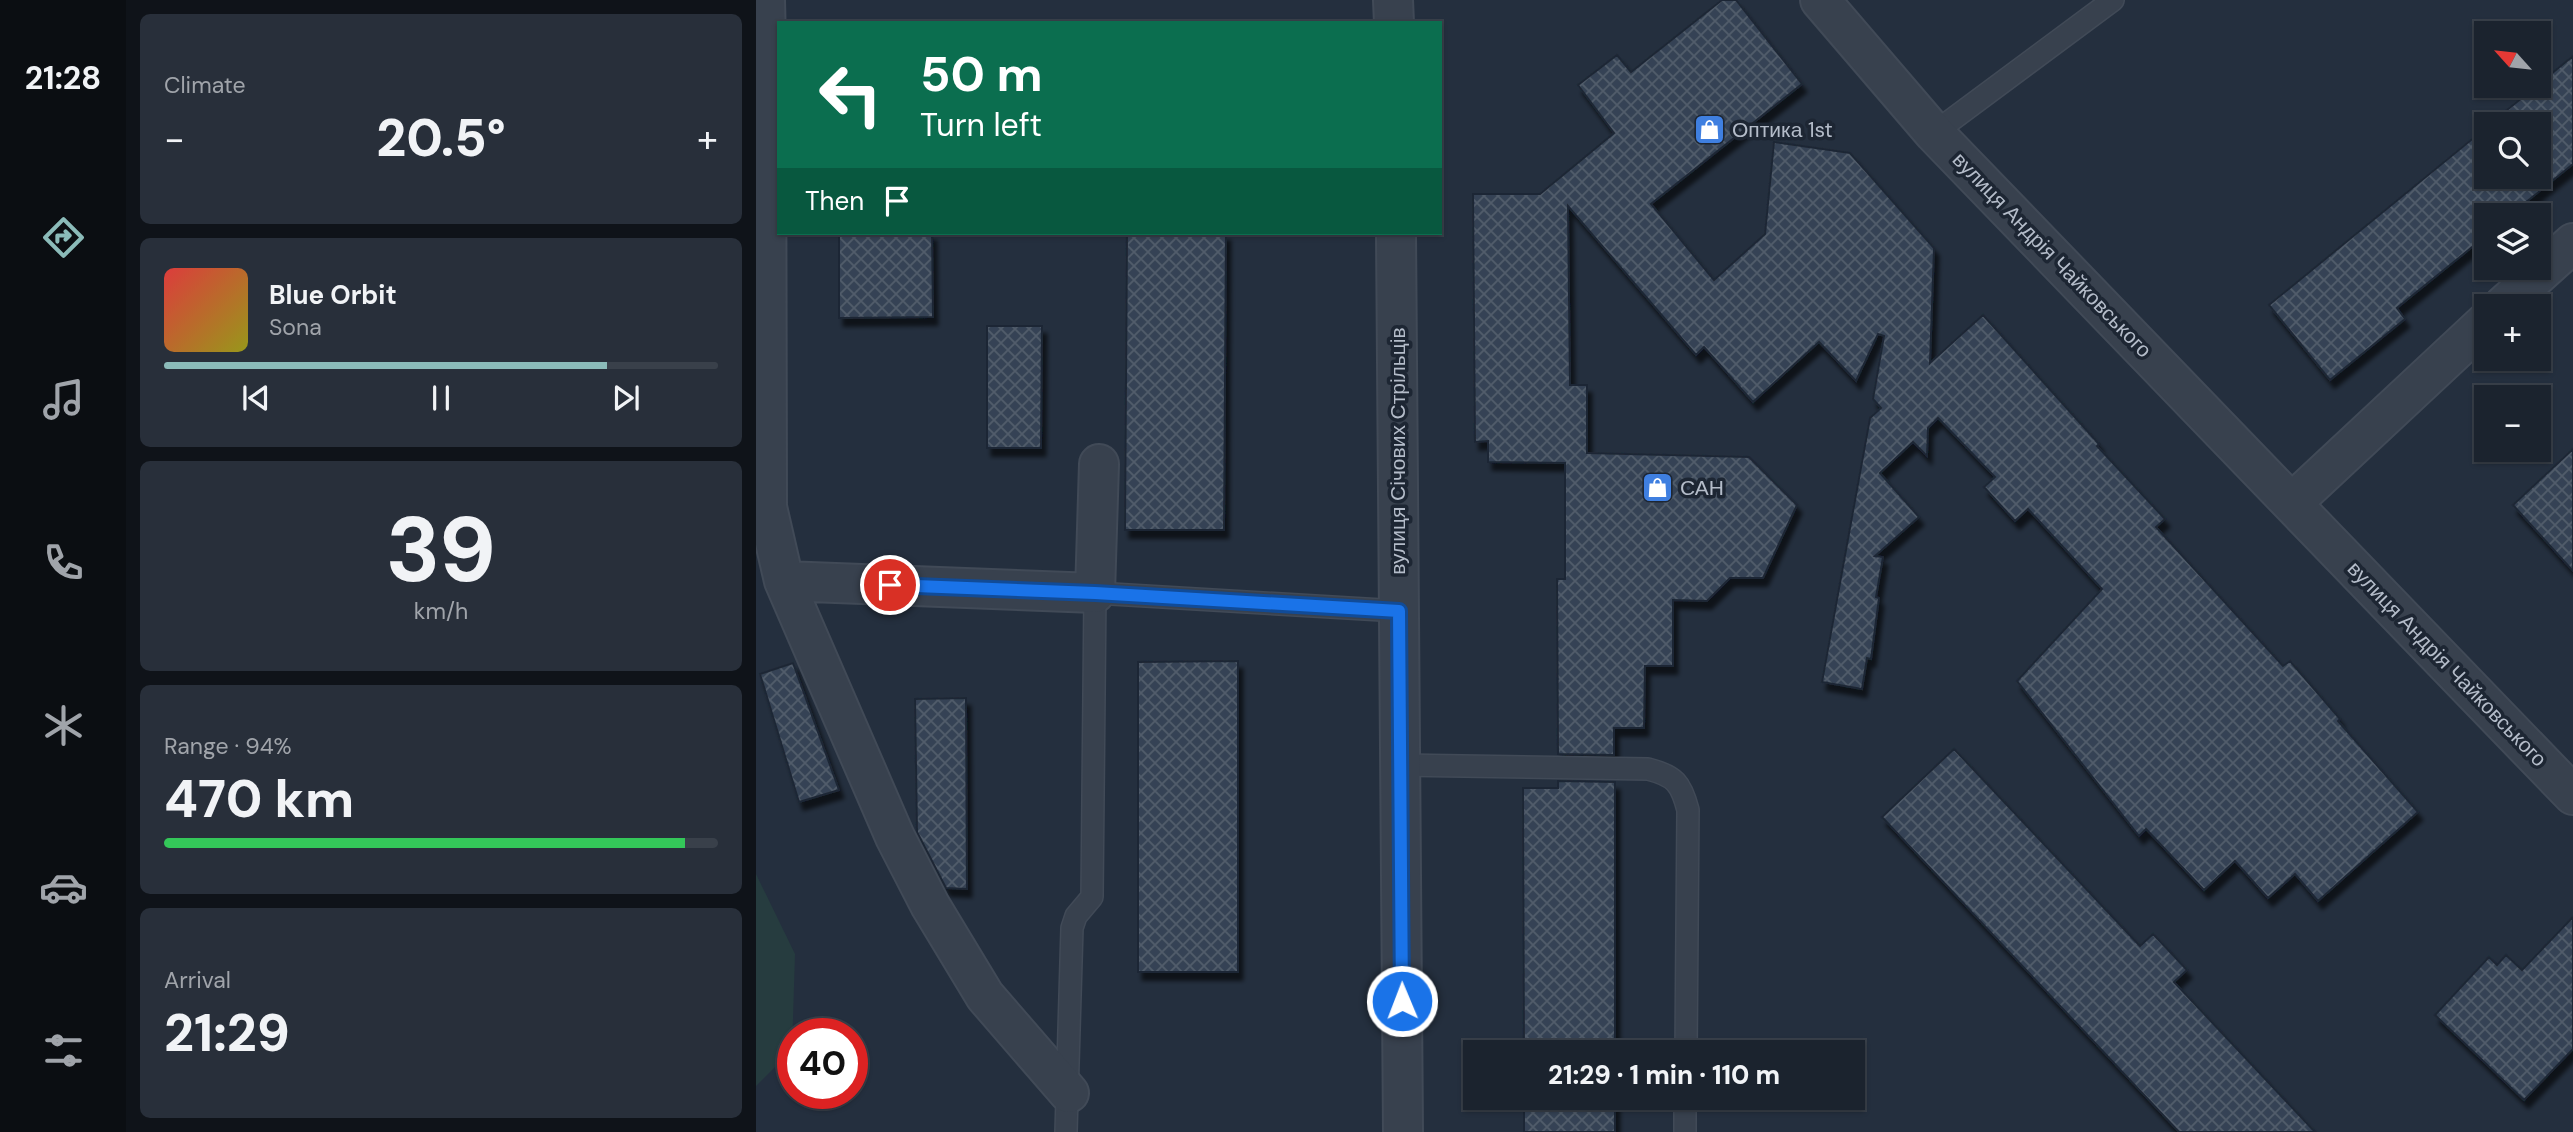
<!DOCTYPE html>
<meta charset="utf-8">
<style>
:root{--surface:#1b232e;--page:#282f3a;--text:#f1f3f6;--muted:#a0a4aa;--line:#39404a;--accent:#8bbbb9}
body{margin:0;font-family:"DM Sans",sans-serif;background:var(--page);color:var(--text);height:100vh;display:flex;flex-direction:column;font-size:26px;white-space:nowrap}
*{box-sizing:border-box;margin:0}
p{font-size:23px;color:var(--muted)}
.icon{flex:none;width:38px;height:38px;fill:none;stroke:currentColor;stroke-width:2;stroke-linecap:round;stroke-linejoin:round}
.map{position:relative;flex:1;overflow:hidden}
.sheet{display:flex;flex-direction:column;gap:14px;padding:14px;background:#0f1319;width:630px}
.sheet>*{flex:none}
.top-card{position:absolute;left:21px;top:21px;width:665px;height:214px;border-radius:0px;box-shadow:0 2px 5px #0004,0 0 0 2px var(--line);background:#0b6e4f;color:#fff;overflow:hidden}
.needle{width:46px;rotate:297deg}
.tools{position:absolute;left:1718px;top:21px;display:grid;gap:14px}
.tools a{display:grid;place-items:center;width:77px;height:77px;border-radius:0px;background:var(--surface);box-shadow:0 2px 5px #0004,0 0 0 2px var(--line);font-size:35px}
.speed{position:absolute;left:21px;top:1018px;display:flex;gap:14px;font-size:35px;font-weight:700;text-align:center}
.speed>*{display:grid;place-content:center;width:91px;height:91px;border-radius:50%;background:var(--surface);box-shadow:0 2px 5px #0004,0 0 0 2px var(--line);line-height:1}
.speed .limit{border:10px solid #d22;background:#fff;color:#111}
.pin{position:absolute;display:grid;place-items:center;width:60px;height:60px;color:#fff;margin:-30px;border:4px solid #fff;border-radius:50%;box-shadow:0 2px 7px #0007}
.me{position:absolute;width:77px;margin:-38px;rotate:359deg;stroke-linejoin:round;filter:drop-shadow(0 0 5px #0008)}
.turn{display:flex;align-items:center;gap:24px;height:147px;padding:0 28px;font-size:32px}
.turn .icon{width:91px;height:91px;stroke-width:2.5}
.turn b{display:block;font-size:49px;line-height:60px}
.then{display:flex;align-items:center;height:66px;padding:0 28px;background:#0003;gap:14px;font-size:26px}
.big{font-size:52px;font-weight:800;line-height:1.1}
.sheet .tile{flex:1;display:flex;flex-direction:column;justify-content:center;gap:10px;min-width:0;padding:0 24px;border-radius:10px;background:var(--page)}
.sheet .dial{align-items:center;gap:0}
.dial b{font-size:91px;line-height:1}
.song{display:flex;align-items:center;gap:21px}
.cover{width:84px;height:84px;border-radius:10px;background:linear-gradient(135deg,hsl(0 70% 55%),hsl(60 70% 35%))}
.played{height:7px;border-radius:4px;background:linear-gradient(90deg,var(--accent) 80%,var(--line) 80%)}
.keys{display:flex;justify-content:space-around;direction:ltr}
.heat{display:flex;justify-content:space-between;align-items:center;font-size:38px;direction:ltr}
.charge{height:10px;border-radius:5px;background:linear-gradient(90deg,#34c759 94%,var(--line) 0)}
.trip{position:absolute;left:707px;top:1040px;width:402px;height:70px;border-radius:0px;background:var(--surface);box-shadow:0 2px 5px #0004,0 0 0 2px var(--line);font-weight:800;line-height:70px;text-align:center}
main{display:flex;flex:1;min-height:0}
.tabs{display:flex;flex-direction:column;width:126px;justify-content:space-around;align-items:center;background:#0b0e12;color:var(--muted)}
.tabs .icon{width:49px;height:49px}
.tabs .selected{color:var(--accent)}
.tabs b{font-size:32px;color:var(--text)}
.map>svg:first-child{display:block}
.pitch{fill:#263c3f}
.building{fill:url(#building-cross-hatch);stroke:#1f2835;stroke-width:2;filter:url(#shadow)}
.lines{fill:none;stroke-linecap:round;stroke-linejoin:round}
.service-casing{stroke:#414a57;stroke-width:24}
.minor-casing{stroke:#414a57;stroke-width:42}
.tertiary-casing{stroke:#414a57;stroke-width:42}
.service{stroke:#38414e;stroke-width:21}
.minor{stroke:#38414e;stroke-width:38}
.tertiary{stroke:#38414e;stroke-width:38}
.route-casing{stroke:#114b97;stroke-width:18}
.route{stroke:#1a73e8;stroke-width:12}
.labels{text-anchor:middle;stroke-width:7;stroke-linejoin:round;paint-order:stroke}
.poi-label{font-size:21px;fill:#b4bcc9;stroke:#1d2633;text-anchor:start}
.street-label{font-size:21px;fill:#b4bcc9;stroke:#1d2633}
</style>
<main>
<nav class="tabs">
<b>21:28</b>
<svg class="icon selected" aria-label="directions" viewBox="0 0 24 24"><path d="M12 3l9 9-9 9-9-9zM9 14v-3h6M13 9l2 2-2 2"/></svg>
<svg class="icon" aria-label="music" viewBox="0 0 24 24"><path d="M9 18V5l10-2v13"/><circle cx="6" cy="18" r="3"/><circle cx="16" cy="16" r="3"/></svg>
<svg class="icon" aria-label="phone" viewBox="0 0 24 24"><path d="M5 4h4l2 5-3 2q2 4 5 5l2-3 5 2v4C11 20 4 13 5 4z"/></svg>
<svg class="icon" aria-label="climate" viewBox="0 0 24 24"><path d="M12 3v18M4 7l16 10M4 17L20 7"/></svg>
<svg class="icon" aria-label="car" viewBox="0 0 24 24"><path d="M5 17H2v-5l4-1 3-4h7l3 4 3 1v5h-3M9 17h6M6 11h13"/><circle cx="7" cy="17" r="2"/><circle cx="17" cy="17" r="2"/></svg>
<svg class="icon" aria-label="filters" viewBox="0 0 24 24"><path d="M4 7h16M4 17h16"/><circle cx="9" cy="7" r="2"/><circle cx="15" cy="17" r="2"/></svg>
</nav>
<section class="sheet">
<div class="tile"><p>Climate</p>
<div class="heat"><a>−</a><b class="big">20.5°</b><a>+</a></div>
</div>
<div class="tile">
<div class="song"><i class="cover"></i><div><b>Blue Orbit</b><p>Sona</p></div></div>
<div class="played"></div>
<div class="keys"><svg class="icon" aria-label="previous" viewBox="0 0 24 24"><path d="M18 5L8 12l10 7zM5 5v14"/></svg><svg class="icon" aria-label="pause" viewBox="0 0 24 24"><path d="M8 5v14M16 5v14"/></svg><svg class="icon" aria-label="next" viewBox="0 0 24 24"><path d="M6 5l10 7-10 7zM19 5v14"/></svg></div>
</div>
<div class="tile dial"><b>39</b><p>km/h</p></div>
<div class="tile"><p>Range · 94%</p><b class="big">470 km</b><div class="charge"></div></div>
<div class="tile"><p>Arrival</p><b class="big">21:29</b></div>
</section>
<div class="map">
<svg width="1817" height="1132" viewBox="0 0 1817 1132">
<defs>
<pattern id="building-cross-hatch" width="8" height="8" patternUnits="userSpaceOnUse" patternTransform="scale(1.75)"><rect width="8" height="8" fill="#364354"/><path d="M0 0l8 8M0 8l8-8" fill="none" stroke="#515c6b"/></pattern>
<filter id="shadow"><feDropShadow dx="4.5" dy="8" stdDeviation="2" flood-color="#0009"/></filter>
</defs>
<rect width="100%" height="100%" fill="#242f3e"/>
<path class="pitch" d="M 0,874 L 39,954 L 36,1050 L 0,1086 Z"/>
<path class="building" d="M 966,0 L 980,0 L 1046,84 L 895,204 L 958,280 L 1009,234 L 1018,142 L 1094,153 L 1178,248 L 1174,363 L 1227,315 L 1343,444 L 1341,446 L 1409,519 L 1400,527 L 1527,666 L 1534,661 L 1584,719 L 1582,721 L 1662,812 L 1562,901 L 1539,874 L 1512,898 L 1479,861 L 1448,890 L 1390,829 L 1383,836 L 1261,681 L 1346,589 L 1272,509 L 1259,521 L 1228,487 L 1239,477 L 1182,418 L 1172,428 L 1171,456 L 1157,442 L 1124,473 L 1163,517 L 1119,556 L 1127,557 L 1120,597 L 1123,598 L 1115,659 L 1111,658 L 1106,689 L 1066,682 L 1114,418 L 1125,408 L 1117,399 L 1128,336 L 1122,334 L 1100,381 L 1063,342 L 997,402 L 948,347 L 940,355 L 812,206 L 814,385 L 831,385 L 831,453 L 993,457 L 1041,505 L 1007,578 L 974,578 L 951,601 L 917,600 L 917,666 L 889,666 L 888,728 L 858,728 L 858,755 L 802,754 L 801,579 L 809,579 L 809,463 L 732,462 L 732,441 L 719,442 L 717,194 L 784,194 L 858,133 L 822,85 L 861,55 L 875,72 Z
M 1817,56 L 1817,164 L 1754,215 L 1731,215 L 1731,235 L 1641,308 L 1649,319 L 1574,380 L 1513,305 L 1731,127 L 1731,177 L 1783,177 L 1783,124 L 1734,124 Z
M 83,233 L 176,233 L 177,317 L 83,318 Z
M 371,233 L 470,233 L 468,530 L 369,530 Z
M 231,326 L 286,326 L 285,448 L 231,448 Z
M 1817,449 L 1817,571 L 1757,505 Z
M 482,661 L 482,972 L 382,972 L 382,662 Z
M 37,663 L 83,790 L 43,802 L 4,674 Z
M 210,698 L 211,889 L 190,888 L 161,832 L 159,699 Z
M 1198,749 L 1384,946 L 1397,934 L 1431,970 L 1418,982 L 1559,1132 L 1423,1132 L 1126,817 Z
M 802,781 L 859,782 L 859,1052 L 768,1052 L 767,788 L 802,788 Z
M 1817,917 L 1817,1049 L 1768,1100 L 1679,1015 L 1733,957 L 1741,965 L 1750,955 L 1766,970 Z
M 768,1097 L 859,1097 L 859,1132 L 768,1132 Z"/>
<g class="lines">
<defs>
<path id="service" d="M 1178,133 L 1357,0
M 644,765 L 892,769 C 919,776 925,783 932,810 L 930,1052
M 310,1132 L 316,928 L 320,916 L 336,897 L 339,593 L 643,611
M 929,1132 L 929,1097"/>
<path id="minor" d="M 1064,0 L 1178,133 L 1817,795
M 10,42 L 11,507 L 28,581 L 139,837 L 174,905 L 229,996 L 313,1093
M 0,47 L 10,42 L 9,0
M 1747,306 L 1817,243
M 1536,503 L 1731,321
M 28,581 L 339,593 L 343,464"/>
<path id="tertiary" d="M 637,0 L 638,23
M 640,233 L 647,1132"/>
</defs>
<use href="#service" class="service-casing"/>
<use href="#minor" class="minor-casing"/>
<use href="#tertiary" class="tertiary-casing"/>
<use href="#service" class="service"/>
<use href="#minor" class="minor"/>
<use href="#tertiary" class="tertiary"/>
</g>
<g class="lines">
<defs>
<path id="route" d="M 134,585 L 339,593 L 643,611 L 646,1001"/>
</defs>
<use href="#route" class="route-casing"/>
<use href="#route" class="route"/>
</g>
<defs>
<symbol id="shop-square" viewBox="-11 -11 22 22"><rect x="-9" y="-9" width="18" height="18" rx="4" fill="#3f7fe0" stroke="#1d2633"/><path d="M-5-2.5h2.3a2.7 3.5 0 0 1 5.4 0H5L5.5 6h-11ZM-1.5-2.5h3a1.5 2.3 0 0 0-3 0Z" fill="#fff"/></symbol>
</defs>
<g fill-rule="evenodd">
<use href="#shop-square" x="936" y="112" width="35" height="35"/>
<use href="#shop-square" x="884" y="470" width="35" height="35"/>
</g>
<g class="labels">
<g class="poi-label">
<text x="976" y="137">Оптика 1st</text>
<text x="924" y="495">САН</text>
</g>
<g class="street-label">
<text transform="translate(1296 255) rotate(46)" y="7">вулиця Андрія Чайковського</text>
<text transform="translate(642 451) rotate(-90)" y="7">вулиця Січових Стрільців</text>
<text transform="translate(1691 664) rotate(46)" y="7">вулиця Андрія Чайковського</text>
</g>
</g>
</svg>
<div class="tools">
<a><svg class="needle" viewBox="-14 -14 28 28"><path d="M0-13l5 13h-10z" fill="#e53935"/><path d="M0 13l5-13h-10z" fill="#a0a4aa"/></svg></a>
<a><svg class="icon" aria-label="search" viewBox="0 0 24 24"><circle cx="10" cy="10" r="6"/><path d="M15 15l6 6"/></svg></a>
<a><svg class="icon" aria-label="layers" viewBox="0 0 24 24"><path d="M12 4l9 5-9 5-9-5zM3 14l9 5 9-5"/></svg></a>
<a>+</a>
<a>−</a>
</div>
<div class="speed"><div class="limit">40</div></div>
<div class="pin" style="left:134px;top:585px;background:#d93025"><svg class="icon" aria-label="arrive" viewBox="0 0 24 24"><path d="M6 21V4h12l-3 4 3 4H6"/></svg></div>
<svg class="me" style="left:646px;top:1001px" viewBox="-20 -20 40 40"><circle r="17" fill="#1a73e8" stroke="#fff" stroke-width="3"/><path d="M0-11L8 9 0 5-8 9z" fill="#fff"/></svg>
<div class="trip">21:29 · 1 min · 110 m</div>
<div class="top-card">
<div class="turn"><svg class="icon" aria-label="left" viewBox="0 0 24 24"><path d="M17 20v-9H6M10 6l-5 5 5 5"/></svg><div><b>50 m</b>Turn left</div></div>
<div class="then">Then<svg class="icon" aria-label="arrive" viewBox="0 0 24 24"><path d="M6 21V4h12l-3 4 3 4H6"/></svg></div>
</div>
</div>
</main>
